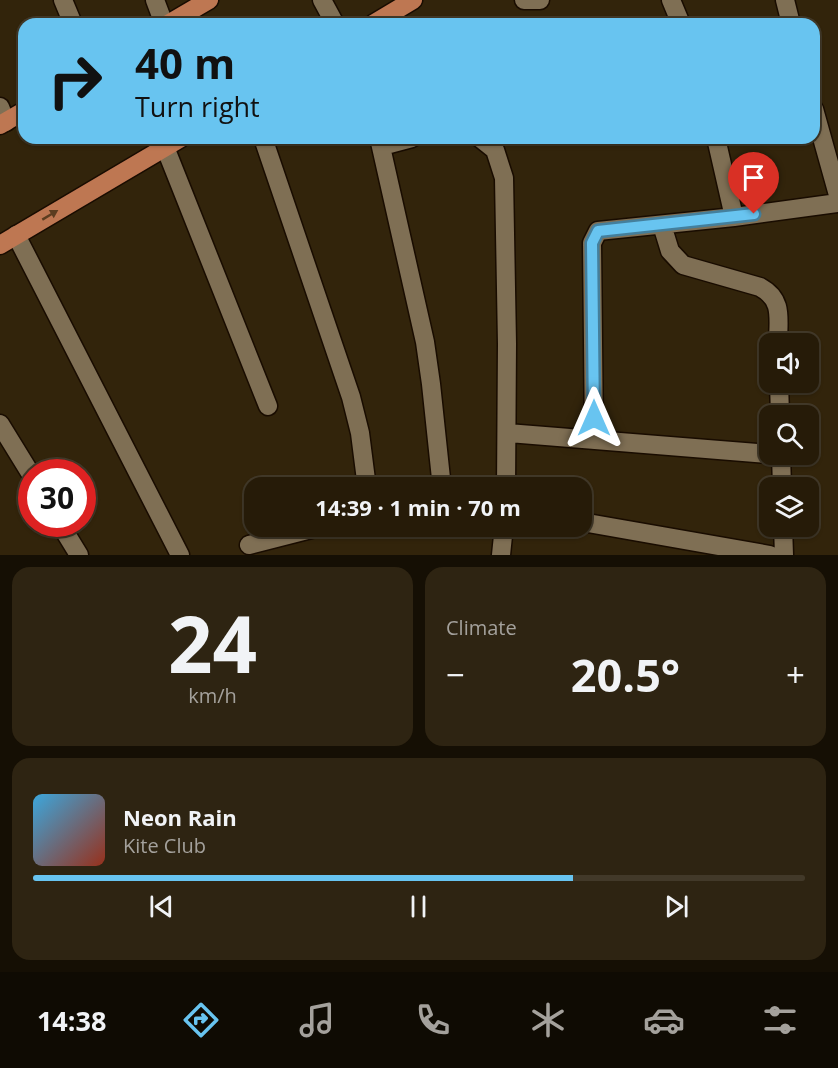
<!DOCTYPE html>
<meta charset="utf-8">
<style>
:root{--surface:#261b08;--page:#2e2412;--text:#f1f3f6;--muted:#a4a19c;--line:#423929;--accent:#68c4f0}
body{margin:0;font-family:"Open Sans",sans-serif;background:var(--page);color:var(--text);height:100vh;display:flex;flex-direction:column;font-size:22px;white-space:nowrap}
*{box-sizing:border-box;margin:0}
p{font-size:20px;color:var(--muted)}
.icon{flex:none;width:33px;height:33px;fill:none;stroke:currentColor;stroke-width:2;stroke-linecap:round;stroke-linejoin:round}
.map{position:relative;height:555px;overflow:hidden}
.side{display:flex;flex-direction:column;gap:12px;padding:12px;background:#150f04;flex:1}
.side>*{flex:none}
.banner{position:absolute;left:18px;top:18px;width:802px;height:126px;border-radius:18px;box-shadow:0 2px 4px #0004,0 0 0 2px var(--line);background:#68c4f0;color:#111;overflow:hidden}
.controls{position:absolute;left:759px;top:333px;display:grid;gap:12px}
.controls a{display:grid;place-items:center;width:60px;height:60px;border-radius:12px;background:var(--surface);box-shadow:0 2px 4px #0004,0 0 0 2px var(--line);font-size:30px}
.speed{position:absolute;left:18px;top:459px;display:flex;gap:12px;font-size:30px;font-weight:700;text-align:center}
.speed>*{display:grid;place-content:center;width:78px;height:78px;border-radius:50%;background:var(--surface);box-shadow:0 2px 4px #0004,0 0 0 2px var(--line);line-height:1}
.speed .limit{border:9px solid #d22;background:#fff;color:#111}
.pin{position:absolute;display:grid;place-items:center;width:51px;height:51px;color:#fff;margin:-62px -26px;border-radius:50% 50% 50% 0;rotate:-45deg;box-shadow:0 0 6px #0007}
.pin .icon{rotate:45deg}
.me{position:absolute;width:66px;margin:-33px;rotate:0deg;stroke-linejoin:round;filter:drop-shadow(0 0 4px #0008)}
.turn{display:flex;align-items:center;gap:21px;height:126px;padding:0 18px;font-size:27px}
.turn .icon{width:78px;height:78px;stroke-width:2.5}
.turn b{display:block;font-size:42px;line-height:51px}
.big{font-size:45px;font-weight:700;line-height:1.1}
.side .card{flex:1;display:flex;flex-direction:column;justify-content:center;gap:9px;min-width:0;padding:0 21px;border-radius:18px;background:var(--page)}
.side .dial{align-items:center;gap:0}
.dial b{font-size:78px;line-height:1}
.song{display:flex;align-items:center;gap:18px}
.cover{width:72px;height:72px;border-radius:9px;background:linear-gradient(135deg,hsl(200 70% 55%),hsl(10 70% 35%))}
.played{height:6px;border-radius:3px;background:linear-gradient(90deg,var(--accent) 70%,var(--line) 70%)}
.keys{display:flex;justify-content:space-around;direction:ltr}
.heat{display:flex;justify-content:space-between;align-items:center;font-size:33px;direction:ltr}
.side .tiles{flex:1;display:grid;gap:12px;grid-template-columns:1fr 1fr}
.card:last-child{grid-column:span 2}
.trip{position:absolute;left:244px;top:477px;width:348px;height:60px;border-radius:18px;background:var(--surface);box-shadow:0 2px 4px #0004,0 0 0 2px var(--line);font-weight:700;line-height:60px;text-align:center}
.tab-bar{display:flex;height:96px;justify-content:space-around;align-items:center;background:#0f0b03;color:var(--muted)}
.tab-bar .icon{width:42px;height:42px}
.tab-bar .active{color:var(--accent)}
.tab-bar b{font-size:27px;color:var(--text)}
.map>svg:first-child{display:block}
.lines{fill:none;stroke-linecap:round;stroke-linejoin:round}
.street-casing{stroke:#190c00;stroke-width:21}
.primary-casing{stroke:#190c00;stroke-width:21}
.street{stroke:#7f6f54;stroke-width:18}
.primary{stroke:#be7752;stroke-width:18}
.oneway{fill:#5c3d20}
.route-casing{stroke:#447f9c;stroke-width:15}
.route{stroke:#68c4f0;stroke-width:10}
</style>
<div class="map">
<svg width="838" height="555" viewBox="0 0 838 555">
<rect width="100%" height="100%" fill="#32240b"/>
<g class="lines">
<defs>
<path id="street" d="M 63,0 L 73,24
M 155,0 L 164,24
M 322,0 L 335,24
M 524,0 L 540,0
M 671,0 L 681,24
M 785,0 L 791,24
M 0,107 L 6,122
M 814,109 L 838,195
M 263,138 L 351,397 L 360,433 L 367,488
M 379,138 L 425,342 L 431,384 L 442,488
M 480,138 L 495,150 L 504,178 L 507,344 L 506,488
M 716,138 L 734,217
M 382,146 L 412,138
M 165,147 L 268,406
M 662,225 L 670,251 L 683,265 L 760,287 C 784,300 778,319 778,344
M 16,235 L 180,555
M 779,382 L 780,416
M 0,424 L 32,476
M 507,433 L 781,455
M 594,440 L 592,243 L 598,231 L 734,217 L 838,203
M 781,454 L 782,488
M 582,522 L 770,555
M 60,524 L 79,555
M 783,526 L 784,555
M 249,545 L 323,526
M 501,555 L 504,526"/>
<path id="primary" d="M 168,24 L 209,0
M 373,24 L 413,0
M 0,125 L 24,111
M 0,245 L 181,138"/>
</defs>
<use href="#street" class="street-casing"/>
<use href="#primary" class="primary-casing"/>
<use href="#street" class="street"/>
<use href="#primary" class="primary"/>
</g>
<defs><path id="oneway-solid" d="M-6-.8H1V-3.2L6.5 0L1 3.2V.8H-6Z" transform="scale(1.5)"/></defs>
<use class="oneway" href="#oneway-solid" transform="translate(50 215) rotate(-31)"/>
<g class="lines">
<defs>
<path id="route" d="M 594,418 L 592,243 L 598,231 L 754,214"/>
</defs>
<use href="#route" class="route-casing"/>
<use href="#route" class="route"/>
</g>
</svg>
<div class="controls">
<a><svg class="icon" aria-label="sound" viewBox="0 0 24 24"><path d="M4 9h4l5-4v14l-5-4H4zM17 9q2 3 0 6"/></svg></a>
<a><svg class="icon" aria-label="search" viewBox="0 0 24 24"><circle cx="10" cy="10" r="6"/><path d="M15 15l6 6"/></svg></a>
<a><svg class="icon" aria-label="layers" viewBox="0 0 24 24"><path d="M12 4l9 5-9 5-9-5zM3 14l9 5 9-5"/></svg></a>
</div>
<div class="speed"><div class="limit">30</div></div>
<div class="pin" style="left:754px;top:214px;background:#d93025"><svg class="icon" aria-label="arrive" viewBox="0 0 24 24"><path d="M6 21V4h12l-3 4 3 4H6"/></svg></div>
<svg class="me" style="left:594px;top:418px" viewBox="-20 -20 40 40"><path d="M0-17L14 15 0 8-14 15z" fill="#68c4f0" stroke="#fff" stroke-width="4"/></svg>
<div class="trip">14:39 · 1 min · 70 m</div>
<div class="banner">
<div class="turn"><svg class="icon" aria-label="right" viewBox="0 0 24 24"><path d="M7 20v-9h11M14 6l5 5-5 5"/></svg><div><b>40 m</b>Turn right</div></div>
</div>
</div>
<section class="side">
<div class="tiles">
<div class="card dial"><b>24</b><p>km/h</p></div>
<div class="card"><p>Climate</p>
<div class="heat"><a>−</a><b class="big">20.5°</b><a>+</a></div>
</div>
<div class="card">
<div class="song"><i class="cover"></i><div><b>Neon Rain</b><p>Kite Club</p></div></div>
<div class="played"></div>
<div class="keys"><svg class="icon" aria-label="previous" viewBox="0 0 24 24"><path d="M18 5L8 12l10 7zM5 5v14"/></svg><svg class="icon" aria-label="pause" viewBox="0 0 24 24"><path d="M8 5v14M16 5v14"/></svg><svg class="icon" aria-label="next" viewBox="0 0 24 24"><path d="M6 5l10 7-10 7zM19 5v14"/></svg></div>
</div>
</div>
</section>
<nav class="tab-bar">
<b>14:38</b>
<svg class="icon active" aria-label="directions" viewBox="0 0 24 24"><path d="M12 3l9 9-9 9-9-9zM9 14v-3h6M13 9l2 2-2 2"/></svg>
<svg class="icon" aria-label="music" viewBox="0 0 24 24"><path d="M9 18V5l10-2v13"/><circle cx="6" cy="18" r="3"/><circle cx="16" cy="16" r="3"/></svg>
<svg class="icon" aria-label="phone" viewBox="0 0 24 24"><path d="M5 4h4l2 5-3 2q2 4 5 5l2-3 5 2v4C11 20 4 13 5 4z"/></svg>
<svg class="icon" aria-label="climate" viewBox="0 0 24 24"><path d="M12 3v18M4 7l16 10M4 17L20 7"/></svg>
<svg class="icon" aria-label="car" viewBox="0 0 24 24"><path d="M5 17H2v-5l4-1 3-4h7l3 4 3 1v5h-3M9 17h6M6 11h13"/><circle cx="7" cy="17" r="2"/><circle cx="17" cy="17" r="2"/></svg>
<svg class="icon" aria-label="filters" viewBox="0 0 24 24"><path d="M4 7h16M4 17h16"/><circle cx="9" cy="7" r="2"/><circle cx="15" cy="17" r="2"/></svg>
</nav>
